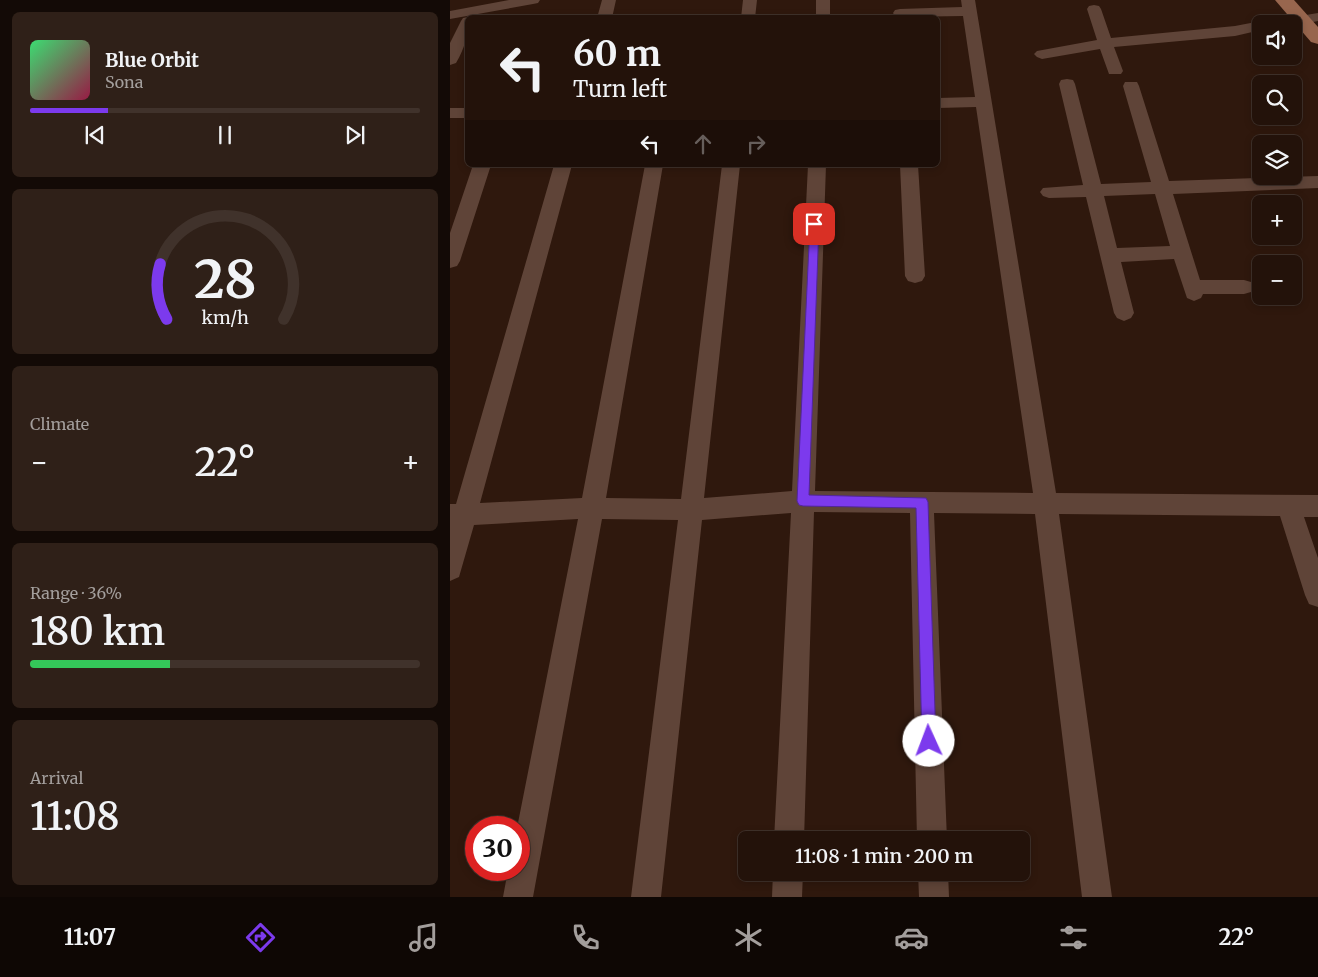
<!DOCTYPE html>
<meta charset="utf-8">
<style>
:root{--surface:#23120a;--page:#2f2018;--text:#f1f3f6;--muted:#a39e9c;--line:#40322b;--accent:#7c3aed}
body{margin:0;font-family:Merriweather,serif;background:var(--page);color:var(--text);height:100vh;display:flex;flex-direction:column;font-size:19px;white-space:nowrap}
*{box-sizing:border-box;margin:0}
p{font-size:16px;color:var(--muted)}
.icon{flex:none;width:28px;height:28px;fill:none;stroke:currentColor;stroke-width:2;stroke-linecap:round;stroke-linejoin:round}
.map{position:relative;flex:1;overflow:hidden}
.side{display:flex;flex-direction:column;gap:12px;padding:12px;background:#130a06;width:450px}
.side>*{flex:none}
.top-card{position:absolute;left:15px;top:15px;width:475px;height:152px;border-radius:8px;box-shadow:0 2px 8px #0003,0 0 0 1px var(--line);background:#23120a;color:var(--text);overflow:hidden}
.tools{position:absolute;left:802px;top:15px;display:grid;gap:10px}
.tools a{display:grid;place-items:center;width:50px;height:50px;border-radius:8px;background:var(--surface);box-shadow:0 2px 8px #0003,0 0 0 1px var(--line);font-size:25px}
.speed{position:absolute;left:15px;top:816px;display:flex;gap:10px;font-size:25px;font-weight:700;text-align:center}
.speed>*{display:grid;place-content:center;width:65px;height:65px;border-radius:50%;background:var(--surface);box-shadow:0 2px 8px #0003,0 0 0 1px var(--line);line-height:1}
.speed .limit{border:8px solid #d22;background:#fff;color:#111}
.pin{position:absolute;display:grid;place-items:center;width:42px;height:42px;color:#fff;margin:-21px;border-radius:10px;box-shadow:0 2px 8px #0006}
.me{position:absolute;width:55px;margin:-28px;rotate:358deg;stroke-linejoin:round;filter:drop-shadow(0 0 4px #0008)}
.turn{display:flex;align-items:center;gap:18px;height:105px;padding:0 25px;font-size:22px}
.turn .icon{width:65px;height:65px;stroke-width:2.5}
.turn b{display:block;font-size:35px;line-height:42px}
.lanes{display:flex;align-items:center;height:48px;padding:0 25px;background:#0003;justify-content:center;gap:25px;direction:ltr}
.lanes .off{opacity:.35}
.big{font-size:38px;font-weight:600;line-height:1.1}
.side .card{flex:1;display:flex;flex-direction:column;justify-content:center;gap:8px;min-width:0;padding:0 18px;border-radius:8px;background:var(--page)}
.side .dial{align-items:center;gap:0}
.dial svg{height:130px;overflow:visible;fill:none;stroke:var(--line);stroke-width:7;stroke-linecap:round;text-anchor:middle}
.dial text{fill:var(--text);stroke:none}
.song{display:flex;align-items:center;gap:15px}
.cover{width:60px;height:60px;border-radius:8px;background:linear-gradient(135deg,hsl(140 70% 55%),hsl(340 70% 35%))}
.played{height:5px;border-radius:2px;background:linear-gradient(90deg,var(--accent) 20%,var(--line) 20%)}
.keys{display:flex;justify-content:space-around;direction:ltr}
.heat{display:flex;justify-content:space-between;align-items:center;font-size:28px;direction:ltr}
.charge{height:8px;border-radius:4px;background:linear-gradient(90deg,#34c759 36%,var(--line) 0)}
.trip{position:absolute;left:288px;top:831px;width:292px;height:50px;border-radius:8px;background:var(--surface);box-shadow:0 2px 8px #0003,0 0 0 1px var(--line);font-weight:600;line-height:50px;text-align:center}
.dock{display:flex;height:80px;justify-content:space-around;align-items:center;background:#0e0704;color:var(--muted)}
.dock .icon{width:35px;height:35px}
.dock .current{color:var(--accent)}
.dock b{font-size:22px;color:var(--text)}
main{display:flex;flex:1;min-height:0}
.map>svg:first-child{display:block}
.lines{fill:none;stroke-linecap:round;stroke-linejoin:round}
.street{fill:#5f4438;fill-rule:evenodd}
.primary{fill:#98664e;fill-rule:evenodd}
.route{fill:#7c3aed;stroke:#51269a}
</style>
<main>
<section class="side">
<div class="card">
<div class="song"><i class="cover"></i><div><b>Blue Orbit</b><p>Sona</p></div></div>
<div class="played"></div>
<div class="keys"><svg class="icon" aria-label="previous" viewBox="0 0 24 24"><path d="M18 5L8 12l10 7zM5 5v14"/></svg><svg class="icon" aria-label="pause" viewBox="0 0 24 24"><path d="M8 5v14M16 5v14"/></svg><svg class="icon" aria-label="next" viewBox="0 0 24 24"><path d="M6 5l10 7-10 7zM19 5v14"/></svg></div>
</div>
<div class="card dial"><svg viewBox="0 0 100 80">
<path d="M14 69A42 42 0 1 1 86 69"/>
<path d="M14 69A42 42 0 0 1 10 35" stroke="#7c3aed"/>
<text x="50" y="56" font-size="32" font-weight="700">28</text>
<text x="50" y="72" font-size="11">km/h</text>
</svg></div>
<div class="card"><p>Climate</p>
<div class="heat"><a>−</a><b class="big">22°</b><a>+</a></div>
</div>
<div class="card"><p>Range · 36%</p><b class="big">180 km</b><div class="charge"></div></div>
<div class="card"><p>Arrival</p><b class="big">11:08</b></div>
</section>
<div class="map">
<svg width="868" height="897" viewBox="0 0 868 897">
<rect width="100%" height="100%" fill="#2f180d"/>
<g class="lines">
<path class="street" d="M 59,0 L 90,0 L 88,3 L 83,4 L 0,19 L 0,11 Z
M 152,0 L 166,0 L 162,18 L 147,18 Z
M 293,0 L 307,0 L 305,18 L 291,18 Z
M 366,0 L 380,0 L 380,18 L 366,18 Z
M 511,0 L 525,0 L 606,493 L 868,495 L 868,517 L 854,517 L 868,558 L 868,607 L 859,604 L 855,595 L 830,516 L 609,514 L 662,897 L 632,897 L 585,514 L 484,513 L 497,840 L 467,840 L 460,513 L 364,512 L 354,840 L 324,840 L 341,513 L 252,520 L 211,897 L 181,897 L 228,520 L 152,519 L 83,897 L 53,897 L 58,870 L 69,870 L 69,828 L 67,828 L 128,519 L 24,525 L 9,577 L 0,581 L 0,504 L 6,504 L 104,165 L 122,165 L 30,503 L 132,498 L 195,165 L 213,165 L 156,498 L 231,499 L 272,165 L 290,165 L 254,498 L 342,491 L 358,165 L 376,165 L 365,491 L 583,493 L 526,107 L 488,108 L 488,98 L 525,97 L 513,16 L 450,17 L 445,16 L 443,13 L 445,10 L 450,9 L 512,7 Z
M 644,5 L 649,6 L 651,9 L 661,38 L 785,26 L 811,21 L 817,24 L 811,24 L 811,30 L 785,36 L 664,47 L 673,71 L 671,74 L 659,74 L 650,49 L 592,59 L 587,57 L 584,54 L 587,51 L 647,40 L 637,9 L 639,6 Z
M 868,13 L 868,21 L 844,26 L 844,24 L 819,24 L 821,21 L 826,20 Z
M 18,17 L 22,18 L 18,18 C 18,35 15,48 6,63 L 0,65 L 0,43 L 11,21 L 13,18 Z
M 617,79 L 623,80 L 625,84 L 651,184 L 701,182 L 673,86 L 675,82 L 687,82 L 689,86 L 719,181 L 868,176 L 868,188 L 723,194 L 750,280 L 794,280 L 801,282 L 804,287 L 801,292 L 794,294 L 753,294 L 751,298 L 744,301 L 737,298 L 724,259 L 671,262 L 684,313 L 681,318 L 674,321 L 667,318 L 664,313 L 636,197 L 599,198 L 593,196 L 590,192 L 593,188 L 633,185 L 609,84 L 611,80 ZM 705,194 L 720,246 L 667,248 L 654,196 Z
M 0,108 L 18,108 L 18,118 L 0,118 Z
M 23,165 L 41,165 L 10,261 L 7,266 L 0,268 L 0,233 Z
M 450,165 L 468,165 L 475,276 L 472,281 L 465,283 L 458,281 L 455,276 Z
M 323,872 L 353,872 L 352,897 L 322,897 Z
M 468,872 L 498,872 L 499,897 L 469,897 Z"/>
<path class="primary" d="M 825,0 L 844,0 L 868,27 L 868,44 L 861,42 Z"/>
</g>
<path class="route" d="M 364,221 L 369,224 L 359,495 L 476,498 L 478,502 L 486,741 L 484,746 L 479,748 L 474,746 L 472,741 L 466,508 L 353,506 L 349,505 L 347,501 L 360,224 Z"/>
</svg>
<div class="tools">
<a><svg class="icon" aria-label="sound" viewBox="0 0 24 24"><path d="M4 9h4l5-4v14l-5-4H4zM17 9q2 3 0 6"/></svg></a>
<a><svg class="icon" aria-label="search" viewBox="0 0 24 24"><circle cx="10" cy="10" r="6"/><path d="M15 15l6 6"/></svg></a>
<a><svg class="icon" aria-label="layers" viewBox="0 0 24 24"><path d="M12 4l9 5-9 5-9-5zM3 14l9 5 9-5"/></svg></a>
<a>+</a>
<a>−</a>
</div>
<div class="speed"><div class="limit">30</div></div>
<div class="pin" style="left:364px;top:224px;background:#d93025"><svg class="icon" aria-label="arrive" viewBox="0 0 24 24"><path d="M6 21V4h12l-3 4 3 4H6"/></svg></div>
<svg class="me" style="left:479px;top:741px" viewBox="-20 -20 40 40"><circle r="19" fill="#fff"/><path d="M0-13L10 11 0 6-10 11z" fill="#7c3aed"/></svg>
<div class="trip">11:08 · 1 min · 200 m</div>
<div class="top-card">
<div class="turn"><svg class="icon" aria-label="left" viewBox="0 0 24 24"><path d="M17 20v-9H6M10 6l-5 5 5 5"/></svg><div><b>60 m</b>Turn left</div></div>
<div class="lanes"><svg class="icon" aria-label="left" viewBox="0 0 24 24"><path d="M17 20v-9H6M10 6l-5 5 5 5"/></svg><svg class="icon off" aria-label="ahead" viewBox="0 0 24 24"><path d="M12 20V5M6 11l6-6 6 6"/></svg><svg class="icon off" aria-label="right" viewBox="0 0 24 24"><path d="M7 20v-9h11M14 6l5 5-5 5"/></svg></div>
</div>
</div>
</main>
<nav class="dock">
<b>11:07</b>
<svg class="icon current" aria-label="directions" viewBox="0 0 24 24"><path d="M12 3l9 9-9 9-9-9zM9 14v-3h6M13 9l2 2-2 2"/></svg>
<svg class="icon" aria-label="music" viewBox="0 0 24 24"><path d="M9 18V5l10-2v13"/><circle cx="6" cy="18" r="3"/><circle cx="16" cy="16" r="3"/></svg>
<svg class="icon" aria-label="phone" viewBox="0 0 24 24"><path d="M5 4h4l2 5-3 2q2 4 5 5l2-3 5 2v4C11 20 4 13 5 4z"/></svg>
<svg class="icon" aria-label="climate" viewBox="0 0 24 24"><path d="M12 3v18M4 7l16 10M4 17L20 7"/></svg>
<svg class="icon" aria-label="car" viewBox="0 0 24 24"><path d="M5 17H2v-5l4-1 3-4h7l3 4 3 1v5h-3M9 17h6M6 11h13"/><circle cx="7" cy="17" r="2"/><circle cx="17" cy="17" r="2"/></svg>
<svg class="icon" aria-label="filters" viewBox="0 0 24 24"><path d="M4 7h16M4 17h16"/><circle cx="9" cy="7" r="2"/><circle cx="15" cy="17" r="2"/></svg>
<b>22°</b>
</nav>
